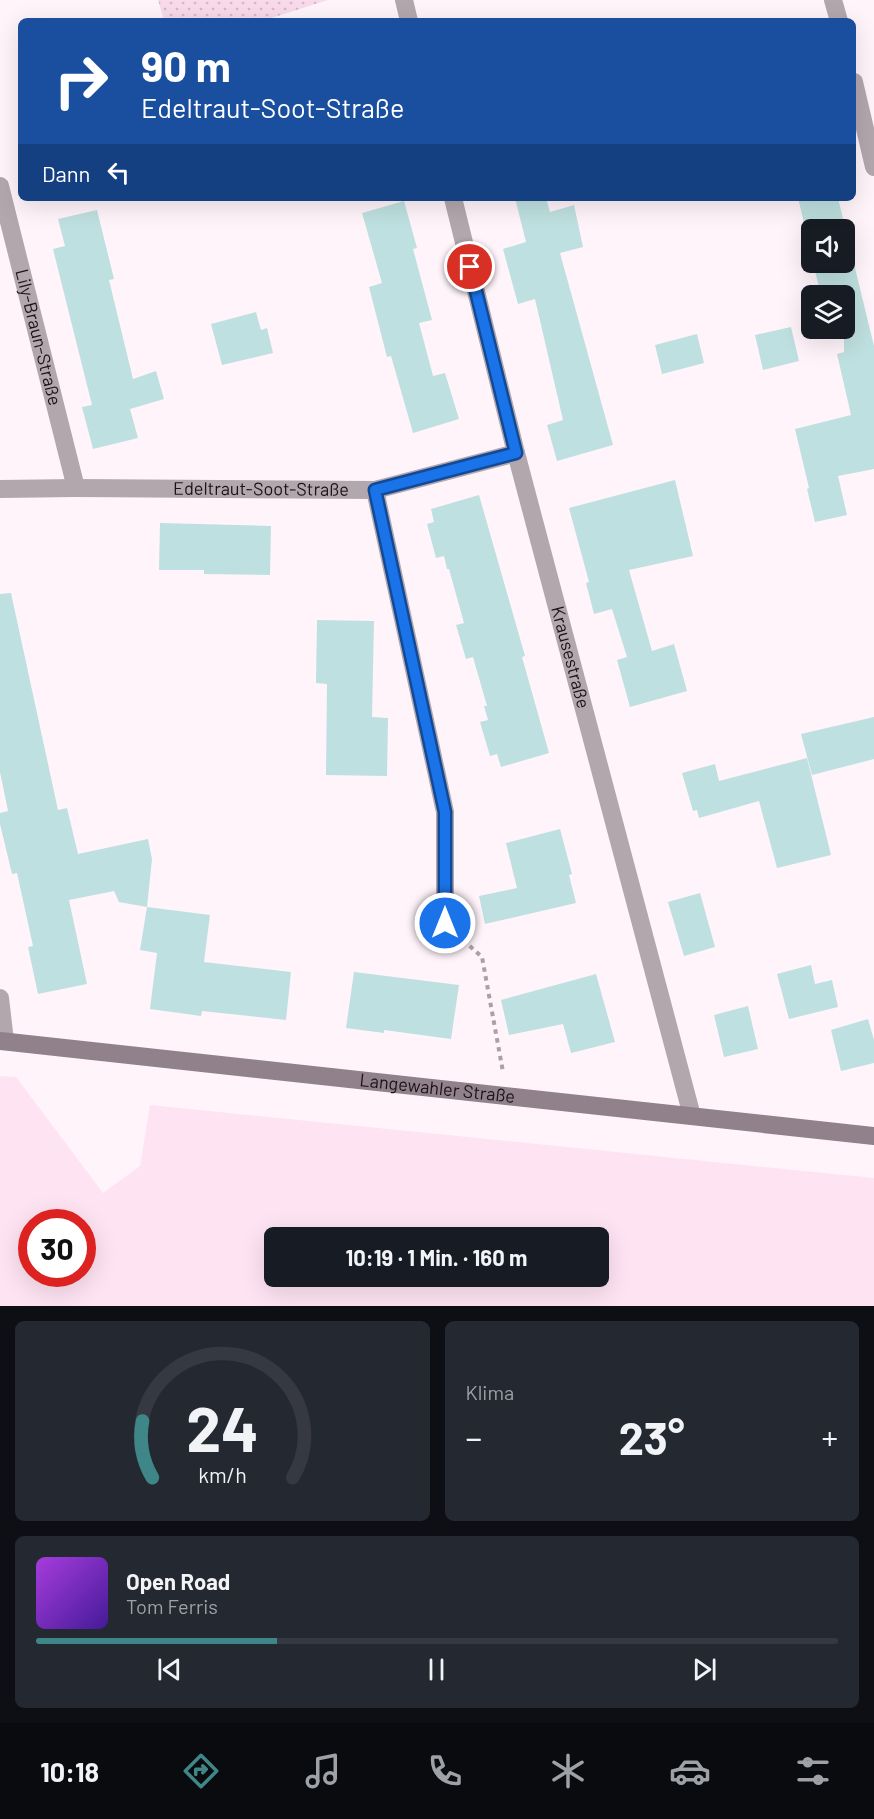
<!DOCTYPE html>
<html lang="de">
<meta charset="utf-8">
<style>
:root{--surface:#171b24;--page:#242831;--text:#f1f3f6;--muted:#9ea1a6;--line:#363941;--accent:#3e8687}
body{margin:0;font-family:Barlow,sans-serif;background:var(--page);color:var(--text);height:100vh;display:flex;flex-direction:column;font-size:22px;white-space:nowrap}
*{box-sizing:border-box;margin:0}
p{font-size:20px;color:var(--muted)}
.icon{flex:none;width:33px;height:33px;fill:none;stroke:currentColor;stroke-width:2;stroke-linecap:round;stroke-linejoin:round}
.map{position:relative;height:1306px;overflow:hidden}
.details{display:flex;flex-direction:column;gap:15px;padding:15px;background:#0d0f14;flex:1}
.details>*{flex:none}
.top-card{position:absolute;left:18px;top:18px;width:838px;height:183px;border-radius:9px;box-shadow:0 6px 24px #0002;background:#1a4fa0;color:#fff;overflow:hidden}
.controls{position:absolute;left:801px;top:219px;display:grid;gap:12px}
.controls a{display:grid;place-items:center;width:54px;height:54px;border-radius:9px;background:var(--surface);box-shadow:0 6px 24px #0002;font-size:30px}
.speed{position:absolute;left:18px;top:1209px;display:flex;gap:12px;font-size:30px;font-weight:700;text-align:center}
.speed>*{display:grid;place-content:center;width:78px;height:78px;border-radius:50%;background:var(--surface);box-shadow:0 6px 24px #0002;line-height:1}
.speed .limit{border:9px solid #d22;background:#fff;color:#111}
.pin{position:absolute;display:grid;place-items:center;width:51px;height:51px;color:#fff;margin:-26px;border:3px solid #fff;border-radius:50%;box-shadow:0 2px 6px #0007}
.me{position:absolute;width:66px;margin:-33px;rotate:0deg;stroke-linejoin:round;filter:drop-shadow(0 0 4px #0008)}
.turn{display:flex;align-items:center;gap:21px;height:126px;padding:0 24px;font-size:27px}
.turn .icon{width:78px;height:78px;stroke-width:2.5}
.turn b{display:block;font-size:42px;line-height:51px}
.then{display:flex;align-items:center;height:57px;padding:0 24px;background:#0003;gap:12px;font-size:22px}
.big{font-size:45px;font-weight:700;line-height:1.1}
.details .tile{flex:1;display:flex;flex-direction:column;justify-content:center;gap:9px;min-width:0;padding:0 21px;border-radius:9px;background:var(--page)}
.details .dial{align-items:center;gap:0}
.dial svg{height:156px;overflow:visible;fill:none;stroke:var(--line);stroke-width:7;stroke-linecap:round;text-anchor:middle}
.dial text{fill:var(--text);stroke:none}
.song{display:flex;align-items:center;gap:18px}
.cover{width:72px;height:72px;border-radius:9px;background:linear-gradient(135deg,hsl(280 70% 55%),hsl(260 70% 35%))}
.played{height:6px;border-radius:3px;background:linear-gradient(90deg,var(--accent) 30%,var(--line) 30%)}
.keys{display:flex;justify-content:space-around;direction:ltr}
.heat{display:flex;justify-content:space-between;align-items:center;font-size:33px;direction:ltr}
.details .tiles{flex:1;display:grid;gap:15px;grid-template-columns:1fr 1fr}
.tile:last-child{grid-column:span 2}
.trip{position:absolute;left:264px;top:1227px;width:345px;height:60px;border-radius:9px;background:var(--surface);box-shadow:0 6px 24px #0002;font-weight:700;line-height:60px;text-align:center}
.menu{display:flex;height:96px;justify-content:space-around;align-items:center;background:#090b0e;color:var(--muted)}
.menu .icon{width:42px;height:42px}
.menu .selected{color:var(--accent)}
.menu b{font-size:27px;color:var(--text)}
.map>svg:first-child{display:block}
.built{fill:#fee3f2;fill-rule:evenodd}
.grass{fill:url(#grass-dots)}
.building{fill:#bfe0e0}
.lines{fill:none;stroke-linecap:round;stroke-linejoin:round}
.path{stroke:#aba0a6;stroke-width:4;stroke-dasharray:4.5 4.5;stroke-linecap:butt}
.street{stroke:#b3a7ae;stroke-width:18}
.secondary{stroke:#91818a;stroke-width:18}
.route-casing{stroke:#114b97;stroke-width:15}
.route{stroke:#1a73e8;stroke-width:10}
.labels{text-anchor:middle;stroke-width:4.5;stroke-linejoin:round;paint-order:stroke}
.street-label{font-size:18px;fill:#1b1217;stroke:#fff}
</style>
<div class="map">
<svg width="874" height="1306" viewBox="0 0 874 1306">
<defs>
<pattern id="grass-dots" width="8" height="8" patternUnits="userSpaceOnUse" patternTransform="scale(1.5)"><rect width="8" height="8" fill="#f8daeb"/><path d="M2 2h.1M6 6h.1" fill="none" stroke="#d4bac9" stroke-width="1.8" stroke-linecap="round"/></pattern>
</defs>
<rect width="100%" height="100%" fill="#fff4fa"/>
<path class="built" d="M 0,1076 L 16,1077 L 103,1193 L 140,1166 L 150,1105 L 874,1178 L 874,1306 L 0,1306 ZM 82,1222 L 82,1274 L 32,1274 L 32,1222 ZM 274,1238 L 598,1238 L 598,1276 L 274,1276 Z"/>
<path class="grass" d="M 158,0 L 328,0 L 262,21 L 164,21 Z"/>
<path class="building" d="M 515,198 L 546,198 L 550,212 L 574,205 L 583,247 L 560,253 L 613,445 L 557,461 L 547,425 L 563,420 L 535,299 L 518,304 L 503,249 L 526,242 Z
M 798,198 L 838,198 L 874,346 L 874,469 L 838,476 L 847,515 L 815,522 L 807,489 L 809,488 L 795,429 L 851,415 L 837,354 L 844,352 L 844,296 L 821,296 L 813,262 L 844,262 L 844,230 L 812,230 L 812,256 Z
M 404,201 L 417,248 L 413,249 L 432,320 L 419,323 L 433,376 L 445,373 L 459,419 L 413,433 L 391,356 L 387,357 L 369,287 L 382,283 L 362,213 Z
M 97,210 L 114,279 L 109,280 L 133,379 L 156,371 L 164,399 L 130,409 L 138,438 L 93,449 L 82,407 L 92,405 L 53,249 L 65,246 L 58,219 Z
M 256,312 L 261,330 L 267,328 L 273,353 L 222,365 L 211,324 Z
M 791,327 L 799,361 L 763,370 L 755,335 Z
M 697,334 L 704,363 L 662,374 L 655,345 Z
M 675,480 L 693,556 L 629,570 L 652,651 L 674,644 L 687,691 L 630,707 L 617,660 L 627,657 L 612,609 L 594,614 L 586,583 L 589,582 L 569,508 Z
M 479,495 L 525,656 L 522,657 L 549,753 L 501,767 L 497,754 L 490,756 L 480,722 L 488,720 L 484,706 L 487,706 L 473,657 L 466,659 L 456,625 L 464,623 L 449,569 L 447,569 L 444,556 L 436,558 L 427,524 L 434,522 L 431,509 Z
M 160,523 L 271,526 L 270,575 L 204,574 L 204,570 L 159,570 Z
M 11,593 L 58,810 L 67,808 L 78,854 L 148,839 L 152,859 L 147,907 L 119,902 L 114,891 L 69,900 L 87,984 L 38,994 L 28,947 L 33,946 L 17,873 L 12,874 L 0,824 L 0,813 L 8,811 L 0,772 L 0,594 Z
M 317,620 L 374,621 L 372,717 L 388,718 L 387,776 L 326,775 L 327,684 L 316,683 Z
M 874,717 L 874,759 L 812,775 L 801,734 Z
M 807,758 L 831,855 L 777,868 L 759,801 L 699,818 L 697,810 L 693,811 L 682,773 L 715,764 L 719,781 Z
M 560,829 L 572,874 L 569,875 L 576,903 L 485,924 L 479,896 L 517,888 L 506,843 Z
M 700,893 L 715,947 L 684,956 L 668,902 Z
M 147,907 L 210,915 L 204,962 L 291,972 L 286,1020 L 202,1011 L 201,1016 L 150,1009 L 157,953 L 140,950 Z
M 811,965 L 815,984 L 832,980 L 838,1007 L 789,1019 L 777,974 Z
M 354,972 L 459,985 L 451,1039 L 384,1030 L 384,1033 L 346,1028 Z
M 596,974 L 615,1042 L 571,1053 L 563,1024 L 509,1035 L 501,1000 Z
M 748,1006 L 758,1049 L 724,1057 L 714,1015 Z
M 868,1019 L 874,1040 L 874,1063 L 841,1071 L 831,1030 Z"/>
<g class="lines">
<path class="path" d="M 463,940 L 482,957 L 503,1072"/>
<g class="street">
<path d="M 404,0 L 409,21"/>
<path d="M 833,0 L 839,21"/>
<path d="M 854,82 L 874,167"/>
<path id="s1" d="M 0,186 L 76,488"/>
<path id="s2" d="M 453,198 L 516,453 L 692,1116"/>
<path id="s3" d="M 0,489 L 76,488 L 375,490 L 516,453"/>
<path d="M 375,490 L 445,812 L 445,923"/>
<path d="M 0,998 L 5,1041"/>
</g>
<path class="secondary" id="s4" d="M 0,1041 L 874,1136"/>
</g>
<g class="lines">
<defs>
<path id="route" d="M 445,923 L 445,812 L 375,490 L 516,453 L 470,267"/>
</defs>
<use href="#route" class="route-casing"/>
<use href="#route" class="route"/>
</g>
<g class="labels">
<g class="street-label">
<text dy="6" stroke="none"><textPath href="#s1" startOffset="156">Lily-Braun-Straße</textPath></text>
<text dy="6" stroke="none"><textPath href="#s3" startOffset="261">Edeltraut-Soot-Straße</textPath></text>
<text dy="6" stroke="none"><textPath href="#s2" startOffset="474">Krausestraße</textPath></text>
<text dy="6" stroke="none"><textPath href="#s4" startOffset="440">Langewahler Straße</textPath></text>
</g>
</g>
</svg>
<div class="controls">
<a><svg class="icon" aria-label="sound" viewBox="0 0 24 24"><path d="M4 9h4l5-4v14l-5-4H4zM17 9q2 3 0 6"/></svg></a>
<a><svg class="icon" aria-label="layers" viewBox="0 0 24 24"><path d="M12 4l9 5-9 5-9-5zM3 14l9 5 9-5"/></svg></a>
</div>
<div class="speed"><div class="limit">30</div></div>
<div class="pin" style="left:470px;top:267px;background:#d93025"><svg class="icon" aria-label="arrive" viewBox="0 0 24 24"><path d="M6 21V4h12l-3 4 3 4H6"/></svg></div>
<svg class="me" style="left:445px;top:923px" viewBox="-20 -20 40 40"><circle r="17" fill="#1a73e8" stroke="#fff" stroke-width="3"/><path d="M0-11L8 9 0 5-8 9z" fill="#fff"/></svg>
<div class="trip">10:19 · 1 Min. · 160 m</div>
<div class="top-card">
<div class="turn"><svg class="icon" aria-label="right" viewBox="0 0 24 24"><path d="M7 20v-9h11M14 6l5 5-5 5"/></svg><div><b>90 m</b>Edeltraut-Soot-Straße</div></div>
<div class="then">Dann<svg class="icon" aria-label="left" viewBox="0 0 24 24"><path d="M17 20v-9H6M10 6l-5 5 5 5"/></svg></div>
</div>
</div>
<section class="details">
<div class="tiles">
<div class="tile dial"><svg viewBox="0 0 100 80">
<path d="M14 69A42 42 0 1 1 86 69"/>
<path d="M14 69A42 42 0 0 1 9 40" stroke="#3e8687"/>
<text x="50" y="56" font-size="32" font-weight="700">24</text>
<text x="50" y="72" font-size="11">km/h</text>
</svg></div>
<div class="tile"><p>Klima</p>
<div class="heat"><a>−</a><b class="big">23°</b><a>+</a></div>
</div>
<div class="tile">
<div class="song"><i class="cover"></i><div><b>Open Road</b><p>Tom Ferris</p></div></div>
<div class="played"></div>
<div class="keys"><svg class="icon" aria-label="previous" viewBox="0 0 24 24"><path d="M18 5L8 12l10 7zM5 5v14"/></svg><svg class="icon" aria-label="pause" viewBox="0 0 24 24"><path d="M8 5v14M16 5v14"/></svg><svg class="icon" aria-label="next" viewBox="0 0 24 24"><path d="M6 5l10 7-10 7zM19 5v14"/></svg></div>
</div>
</div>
</section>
<nav class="menu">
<b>10:18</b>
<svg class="icon selected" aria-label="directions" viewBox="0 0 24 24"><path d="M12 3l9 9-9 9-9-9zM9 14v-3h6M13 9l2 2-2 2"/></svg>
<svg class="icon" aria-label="music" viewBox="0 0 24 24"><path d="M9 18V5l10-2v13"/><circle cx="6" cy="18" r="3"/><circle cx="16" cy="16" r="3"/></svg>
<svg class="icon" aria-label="phone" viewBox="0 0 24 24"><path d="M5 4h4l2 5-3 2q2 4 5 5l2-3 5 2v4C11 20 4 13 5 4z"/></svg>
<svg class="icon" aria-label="climate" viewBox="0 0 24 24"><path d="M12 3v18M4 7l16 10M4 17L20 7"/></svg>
<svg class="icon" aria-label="car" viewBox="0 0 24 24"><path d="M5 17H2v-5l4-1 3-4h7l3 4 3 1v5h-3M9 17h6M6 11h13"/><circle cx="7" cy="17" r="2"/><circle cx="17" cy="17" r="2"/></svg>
<svg class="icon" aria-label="filters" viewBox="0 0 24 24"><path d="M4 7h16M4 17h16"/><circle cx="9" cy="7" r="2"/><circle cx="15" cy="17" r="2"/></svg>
</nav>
